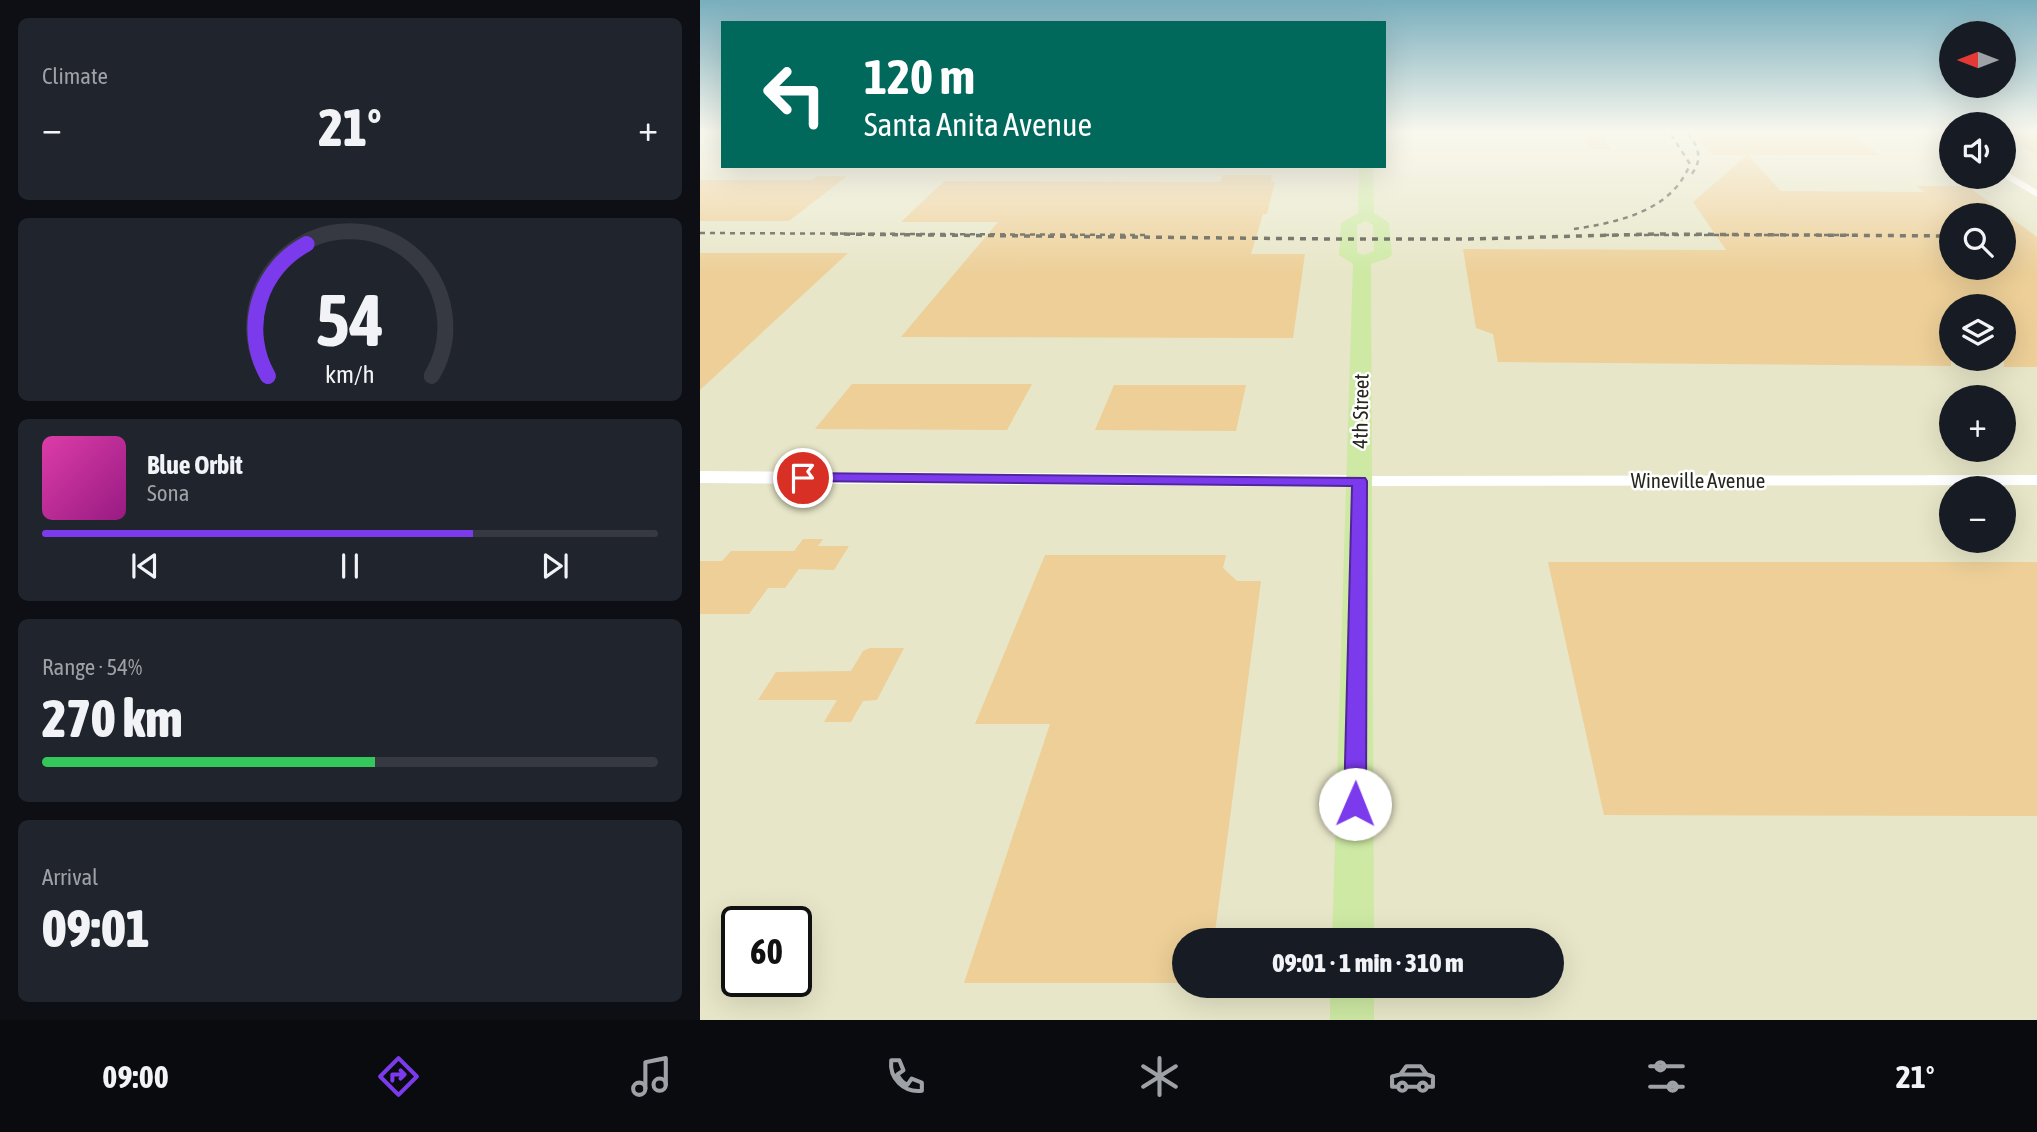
<!DOCTYPE html>
<meta charset="utf-8">
<style>
:root{--surface:#171b24;--page:#20242c;--text:#f1f3f6;--muted:#9ea1a6;--line:#363941;--accent:#7c3aed}
body{margin:0;font-family:"Asap Condensed",sans-serif;background:var(--page);color:var(--text);height:100vh;display:flex;flex-direction:column;font-size:26px;white-space:nowrap}
*{box-sizing:border-box;margin:0}
p{font-size:23px;color:var(--muted)}
.icon{flex:none;width:38px;height:38px;fill:none;stroke:currentColor;stroke-width:2;stroke-linecap:round;stroke-linejoin:round}
.map{position:relative;flex:1;overflow:hidden}
.sheet{display:flex;flex-direction:column;gap:18px;padding:18px;background:#0d0f14;width:700px}
.sheet>*{flex:none}
.hud{position:absolute;left:21px;top:21px;width:665px;height:147px;border-radius:0px;box-shadow:0 7px 28px #0002;background:#00695c;color:#fff;overflow:hidden}
.needle{width:46px;rotate:270deg}
.fabs{position:absolute;left:1239px;top:21px;display:grid;gap:14px}
.fabs a{display:grid;place-items:center;width:77px;height:77px;border-radius:50%;background:var(--surface);box-shadow:0 7px 28px #0002;font-size:35px}
.speed{position:absolute;left:21px;top:906px;display:flex;gap:14px;font-size:35px;font-weight:700;text-align:center}
.speed>*{display:grid;place-content:center;width:91px;height:91px;border-radius:50%;background:var(--surface);box-shadow:0 7px 28px #0002;line-height:1}
.speed .limit{border:4px solid #111;border-radius:10px;background:#fff;color:#111}
.pin{position:absolute;display:grid;place-items:center;width:60px;height:60px;color:#fff;margin:-30px;border:4px solid #fff;border-radius:50%;box-shadow:0 2px 7px #0007}
.me{position:absolute;width:77px;margin:-38px;rotate:1deg;stroke-linejoin:round;filter:drop-shadow(0 0 5px #0008)}
.turn{display:flex;align-items:center;gap:24px;height:147px;padding:0 28px;font-size:32px}
.turn .icon{width:91px;height:91px;stroke-width:2.5}
.turn b{display:block;font-size:49px;line-height:60px}
.big{font-size:52px;font-weight:800;line-height:1.1}
.sheet .card{flex:1;display:flex;flex-direction:column;justify-content:center;gap:10px;min-width:0;padding:0 24px;border-radius:10px;background:var(--page)}
.sheet .dial{align-items:center;gap:0}
.dial svg{height:182px;overflow:visible;fill:none;stroke:var(--line);stroke-width:7;stroke-linecap:round;text-anchor:middle}
.dial text{fill:var(--text);stroke:none}
.song{display:flex;align-items:center;gap:21px}
.cover{width:84px;height:84px;border-radius:10px;background:linear-gradient(135deg,hsl(320 70% 55%),hsl(310 70% 35%))}
.played{height:7px;border-radius:4px;background:linear-gradient(90deg,var(--accent) 70%,var(--line) 70%)}
.keys{display:flex;justify-content:space-around;direction:ltr}
.heat{display:flex;justify-content:space-between;align-items:center;font-size:38px;direction:ltr}
.charge{height:10px;border-radius:5px;background:linear-gradient(90deg,#34c759 54%,var(--line) 0)}
.trip{position:absolute;left:472px;top:928px;width:392px;height:70px;border-radius:35px;background:var(--surface);box-shadow:0 7px 28px #0002;font-weight:800;line-height:70px;text-align:center}
.tab-bar{display:flex;height:112px;justify-content:space-around;align-items:center;background:#090b0e;color:var(--muted)}
.tab-bar .icon{width:49px;height:49px}
.tab-bar .current{color:var(--accent)}
.tab-bar b{font-size:32px;color:var(--text)}
main{display:flex;flex:1;min-height:0}
.map>svg:first-child{display:block}
.built{fill:#e7e6c8;fill-rule:evenodd}
.building{fill:#edcf97;fill-rule:evenodd}
.lines{fill:none;stroke-linecap:round;stroke-linejoin:round}
.minor{fill:#fff;fill-rule:evenodd}
.tertiary{fill:#fff;fill-rule:evenodd}
.primary{fill:#cde9a3;fill-rule:evenodd}
.rail-far1{stroke:#4d4d42;stroke-width:2.5;stroke-dasharray:5 5;stroke-linecap:butt}
.rail{stroke:#4d4d42;stroke-width:3.5;stroke-dasharray:6 6;stroke-linecap:butt}
.route{fill:#7c3aed;stroke:#51269a;stroke-width:2}
.labels{text-anchor:middle;stroke-width:5;stroke-linejoin:round;paint-order:stroke}
.street-label{font-size:21px;fill:#26261d;stroke:#fff}
</style>
<main>
<section class="sheet">
<div class="card"><p>Climate</p>
<div class="heat"><a>−</a><b class="big">21°</b><a>+</a></div>
</div>
<div class="card dial"><svg viewBox="0 0 100 80">
<path d="M14 69A42 42 0 1 1 86 69"/>
<path d="M14 69A42 42 0 0 1 31 11" stroke="#7c3aed"/>
<text x="50" y="56" font-size="32" font-weight="700">54</text>
<text x="50" y="72" font-size="11">km/h</text>
</svg></div>
<div class="card">
<div class="song"><i class="cover"></i><div><b>Blue Orbit</b><p>Sona</p></div></div>
<div class="played"></div>
<div class="keys"><svg class="icon" aria-label="previous" viewBox="0 0 24 24"><path d="M18 5L8 12l10 7zM5 5v14"/></svg><svg class="icon" aria-label="pause" viewBox="0 0 24 24"><path d="M8 5v14M16 5v14"/></svg><svg class="icon" aria-label="next" viewBox="0 0 24 24"><path d="M6 5l10 7-10 7zM19 5v14"/></svg></div>
</div>
<div class="card"><p>Range · 54%</p><b class="big">270 km</b><div class="charge"></div></div>
<div class="card"><p>Arrival</p><b class="big">09:01</b></div>
</section>
<div class="map">
<svg width="1337" height="1020" viewBox="0 0 1337 1020">
<rect width="100%" height="100%" fill="#f1f0da"/>
<path class="built" d="M 0,133 L 23,133 L 23,166 L 684,166 L 684,133 L 1251,133 L 1251,177 L 1304,177 L 1304,133 L 1337,133 L 1337,1020 L 0,1020 ZM 1251,215 L 1304,215 L 1304,268 L 1251,268 ZM 1251,306 L 1304,306 L 1304,359 L 1251,359 ZM 1251,397 L 1304,397 L 1304,450 L 1251,450 ZM 1251,488 L 1304,488 L 1304,541 L 1251,541 ZM 37,922 L 96,922 L 96,982 L 37,982 ZM 485,940 L 852,940 L 852,985 L 485,985 Z"/>
<path class="building" d="M 881,133 L 901,133 L 911,149 L 890,149 Z
M 992,133 L 1150,133 L 1180,155 L 1048,155 L 1081,191 L 1225,192 L 1216,186 L 1267,186 L 1337,237 L 1337,367 L 1304,367 L 1304,306 L 1251,306 L 1251,366 L 798,362 L 793,334 L 776,328 L 763,249 L 1026,250 L 993,202 L 1047,155 L 1012,155 ZM 1251,215 L 1304,215 L 1304,268 L 1251,268 Z
M 1304,133 L 1337,133 L 1337,155 L 1304,136 Z
M 523,175 L 572,175 L 571,182 L 575,182 L 567,214 L 563,214 L 551,254 L 605,254 L 593,338 L 201,337 L 298,222 L 201,222 L 244,181 L 520,182 Z
M 118,176 L 147,176 L 89,221 L 0,221 L 0,180 L 112,180 Z
M 0,253 L 148,253 L 0,390 Z
M 152,384 L 332,384 L 307,430 L 115,429 Z
M 414,385 L 546,385 L 536,431 L 395,430 Z
M 103,539 L 123,539 L 118,546 L 149,546 L 134,570 L 99,569 L 85,588 L 68,588 L 49,614 L 0,614 L 0,561 L 22,561 L 31,551 L 94,551 Z
M 345,555 L 526,555 L 523,568 L 537,581 L 561,581 L 514,940 L 485,940 L 485,983 L 264,983 L 350,724 L 275,724 Z
M 848,562 L 1337,562 L 1337,816 L 904,815 Z
M 170,648 L 204,648 L 177,700 L 163,701 L 151,722 L 124,722 L 137,700 L 58,700 L 76,672 L 151,671 L 163,651 Z"/>
<g class="lines">
<path class="minor" d="M 1236,133 L 1245,133 L 1251,136 L 1251,143 Z
M 1304,170 L 1337,190 L 1337,197 L 1303,177 Z
M 1337,475 L 1337,485 L 659,486 L 651,481 L 659,476 Z"/>
<path class="tertiary" d="M 0,471 L 659,475 L 666,477 L 669,481 L 666,485 L 659,487 L 0,483 Z"/>
<path class="primary" d="M 659,166 L 673,166 L 674,213 L 689,223 L 692,254 L 689,258 L 671,264 L 674,940 L 632,940 L 653,264 L 639,255 L 641,223 L 658,213 ZM 666,221 L 673,225 L 674,251 L 663,255 L 657,252 L 657,225 Z
M 630,985 L 674,985 L 674,1020 L 630,1020 Z"/>
<path class="rail-far1" d="M 988,133 C 999,147 1003,160 991,175
M 874,229 C 919,222 972,211 990,164 L 970,133
M 0,233 L 450,235
M 904,235 L 1156,235"/>
<path class="rail" d="M 132,234 L 632,239 L 769,239 L 954,234 L 1251,236"/>
</g>
<linearGradient id="sky" x2="0" y2="1"><stop stop-color="#79aebd"/><stop offset="0.48" stop-color="#f9f8ee"/><stop offset="1" stop-color="#f9f8ee" stop-opacity="0"/></linearGradient>
<rect width="1337" height="275" fill="url(#sky)"/>
<path class="route" d="M 103,473 L 665,478 L 667,481 L 666,804 L 663,811 L 655,814 L 647,811 L 644,804 L 652,486 L 98,481 L 95,478 L 98,475 Z"/>
<g class="labels">
<g class="street-label">
<text transform="translate(661 411) rotate(-89)" y="7">4th Street</text>
<text x="998" y="488">Wineville Avenue</text>
</g>
</g>
</svg>
<div class="fabs">
<a><svg class="needle" viewBox="-14 -14 28 28"><path d="M0-13l5 13h-10z" fill="#e53935"/><path d="M0 13l5-13h-10z" fill="#9ea1a6"/></svg></a>
<a><svg class="icon" aria-label="sound" viewBox="0 0 24 24"><path d="M4 9h4l5-4v14l-5-4H4zM17 9q2 3 0 6"/></svg></a>
<a><svg class="icon" aria-label="search" viewBox="0 0 24 24"><circle cx="10" cy="10" r="6"/><path d="M15 15l6 6"/></svg></a>
<a><svg class="icon" aria-label="layers" viewBox="0 0 24 24"><path d="M12 4l9 5-9 5-9-5zM3 14l9 5 9-5"/></svg></a>
<a>+</a>
<a>−</a>
</div>
<div class="speed"><div class="limit">60</div></div>
<div class="pin" style="left:103px;top:478px;background:#d93025"><svg class="icon" aria-label="arrive" viewBox="0 0 24 24"><path d="M6 21V4h12l-3 4 3 4H6"/></svg></div>
<svg class="me" style="left:655px;top:804px" viewBox="-20 -20 40 40"><circle r="19" fill="#fff"/><path d="M0-13L10 11 0 6-10 11z" fill="#7c3aed"/></svg>
<div class="trip">09:01 · 1 min · 310 m</div>
<div class="hud">
<div class="turn"><svg class="icon" aria-label="left" viewBox="0 0 24 24"><path d="M17 20v-9H6M10 6l-5 5 5 5"/></svg><div><b>120 m</b>Santa Anita Avenue</div></div>
</div>
</div>
</main>
<nav class="tab-bar">
<b>09:00</b>
<svg class="icon current" aria-label="directions" viewBox="0 0 24 24"><path d="M12 3l9 9-9 9-9-9zM9 14v-3h6M13 9l2 2-2 2"/></svg>
<svg class="icon" aria-label="music" viewBox="0 0 24 24"><path d="M9 18V5l10-2v13"/><circle cx="6" cy="18" r="3"/><circle cx="16" cy="16" r="3"/></svg>
<svg class="icon" aria-label="phone" viewBox="0 0 24 24"><path d="M5 4h4l2 5-3 2q2 4 5 5l2-3 5 2v4C11 20 4 13 5 4z"/></svg>
<svg class="icon" aria-label="climate" viewBox="0 0 24 24"><path d="M12 3v18M4 7l16 10M4 17L20 7"/></svg>
<svg class="icon" aria-label="car" viewBox="0 0 24 24"><path d="M5 17H2v-5l4-1 3-4h7l3 4 3 1v5h-3M9 17h6M6 11h13"/><circle cx="7" cy="17" r="2"/><circle cx="17" cy="17" r="2"/></svg>
<svg class="icon" aria-label="filters" viewBox="0 0 24 24"><path d="M4 7h16M4 17h16"/><circle cx="9" cy="7" r="2"/><circle cx="15" cy="17" r="2"/></svg>
<b>21°</b>
</nav>
